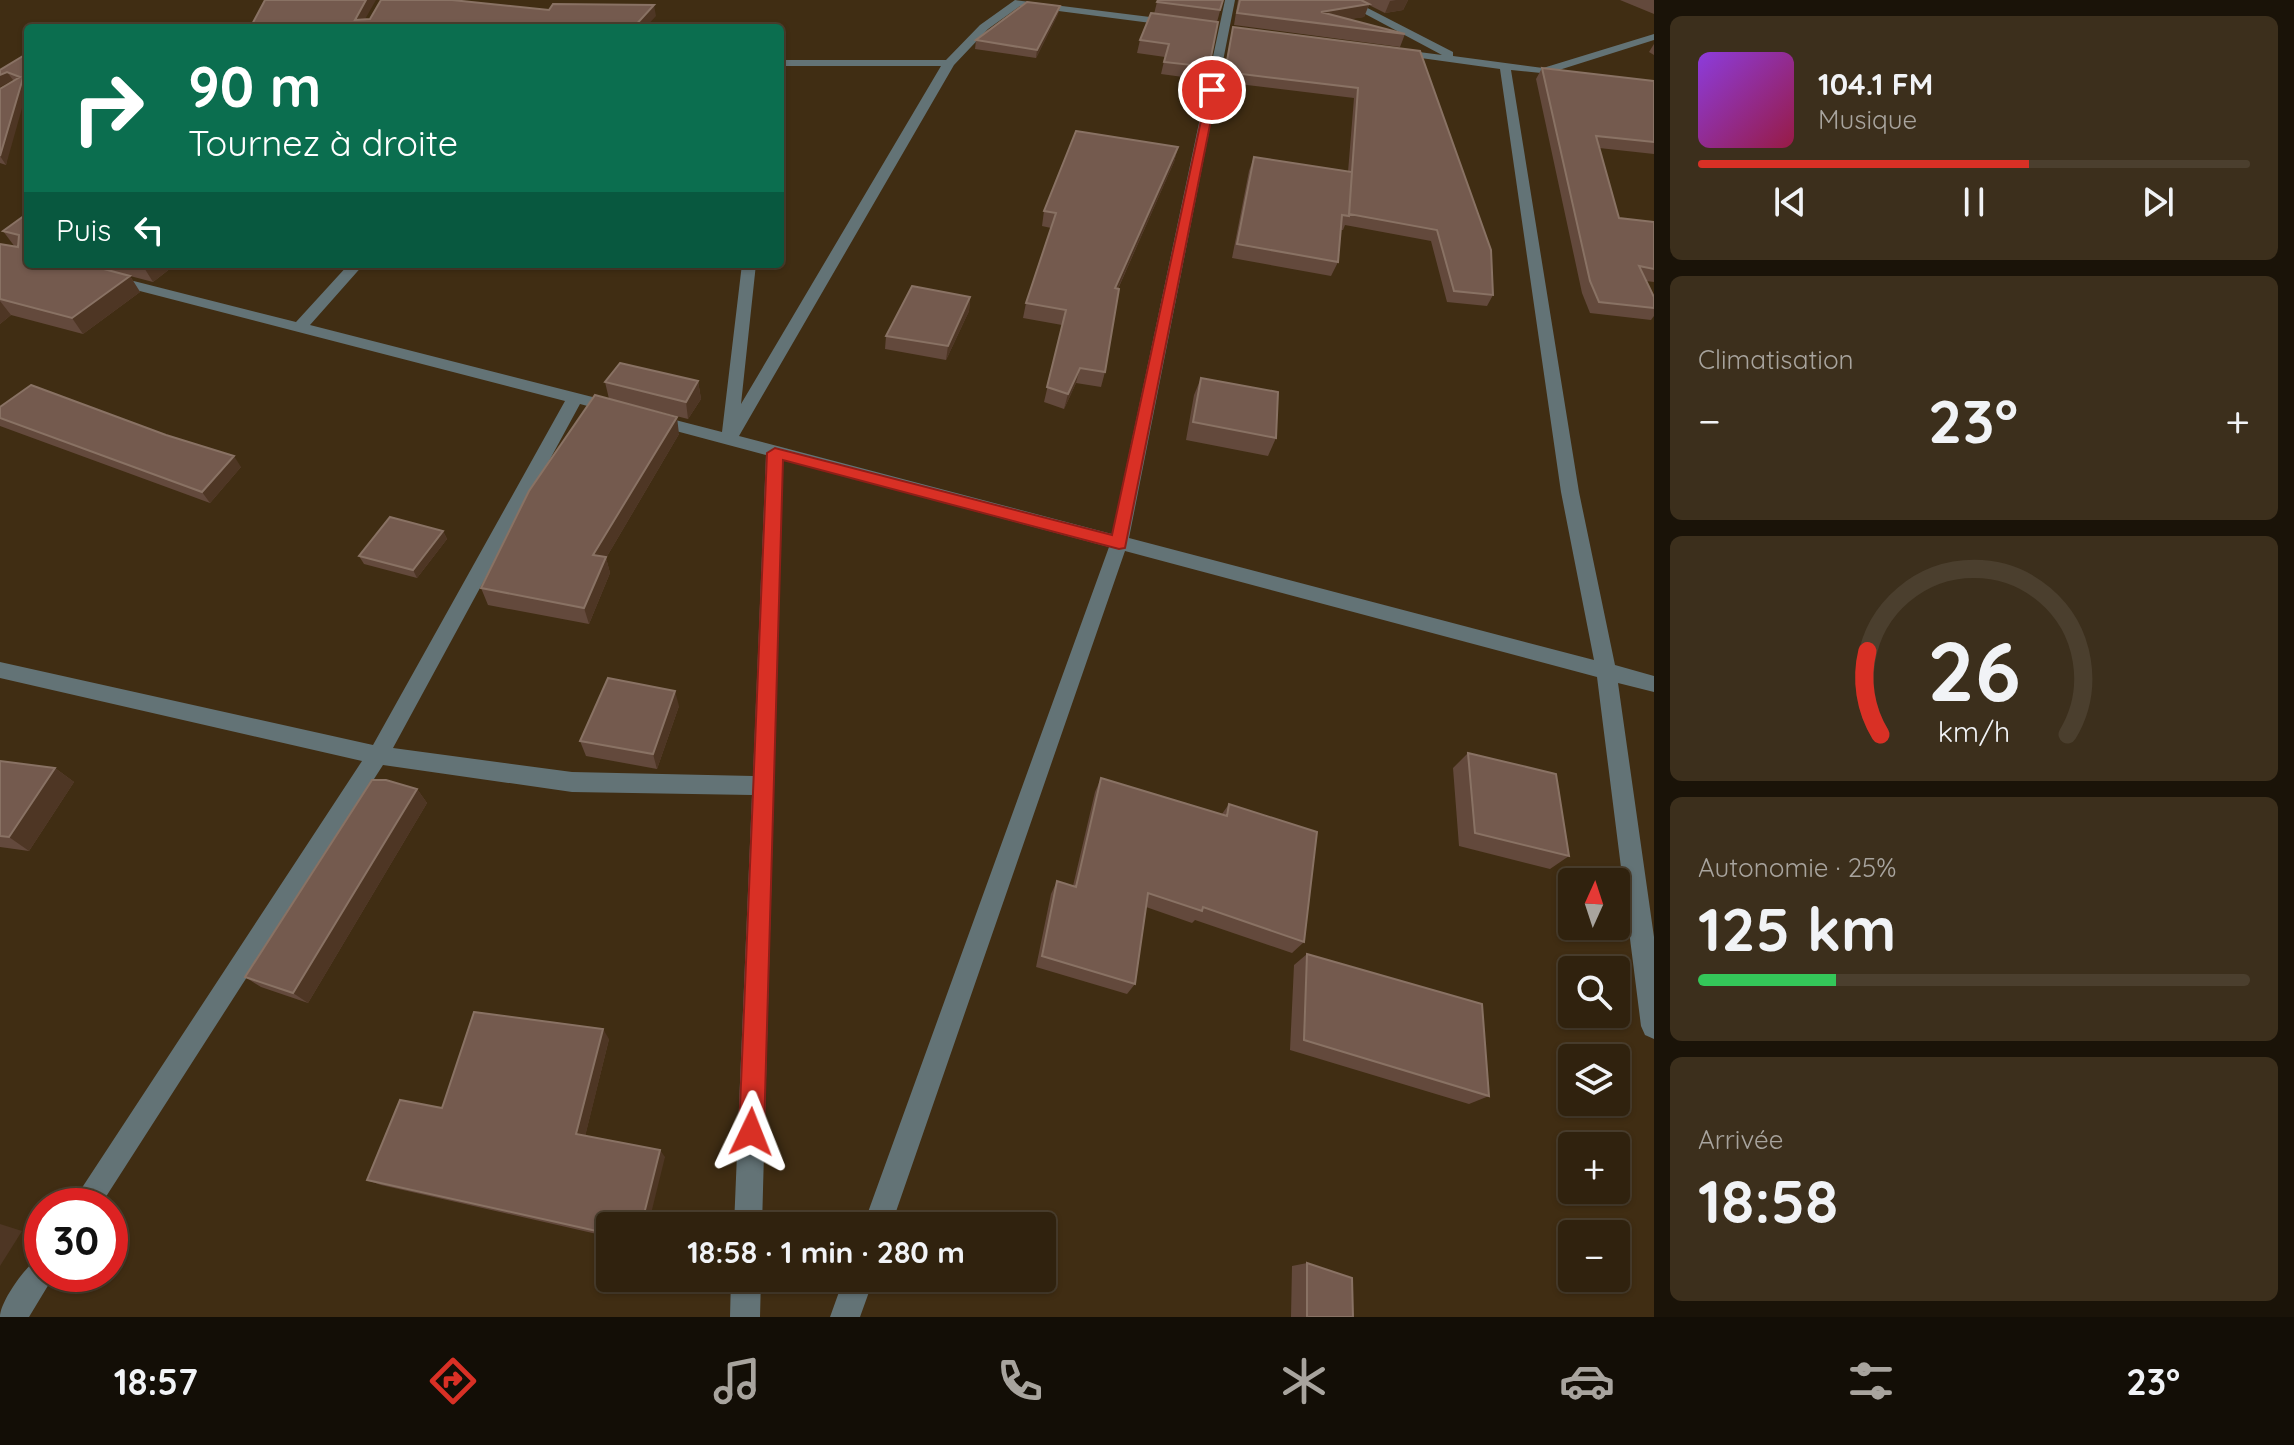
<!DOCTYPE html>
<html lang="fr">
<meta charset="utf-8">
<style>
:root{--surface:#30220e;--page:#3c2f1c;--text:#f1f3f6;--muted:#a8a49e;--line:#4b3f2e;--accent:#d93025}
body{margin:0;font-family:Quicksand,sans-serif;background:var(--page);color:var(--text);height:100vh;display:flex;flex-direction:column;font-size:30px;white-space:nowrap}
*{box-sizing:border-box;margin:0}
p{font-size:26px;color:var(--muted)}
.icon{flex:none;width:44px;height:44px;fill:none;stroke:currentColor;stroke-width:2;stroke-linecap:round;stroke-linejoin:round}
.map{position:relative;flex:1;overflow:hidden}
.details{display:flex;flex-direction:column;gap:16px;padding:16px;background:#1a1308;width:640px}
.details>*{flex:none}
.hud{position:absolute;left:24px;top:24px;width:760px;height:244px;border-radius:8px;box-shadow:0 2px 6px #0004,0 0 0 2px var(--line);background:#0b6e4f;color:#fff;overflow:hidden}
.needle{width:52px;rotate:3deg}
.fabs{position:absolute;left:1558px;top:868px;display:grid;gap:16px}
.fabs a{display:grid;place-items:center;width:72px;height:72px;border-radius:8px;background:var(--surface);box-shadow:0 2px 6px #0004,0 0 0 2px var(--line);font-size:40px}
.speed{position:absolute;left:24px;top:1188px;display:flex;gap:16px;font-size:40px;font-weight:700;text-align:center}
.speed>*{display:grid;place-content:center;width:104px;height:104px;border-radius:50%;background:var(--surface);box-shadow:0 2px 6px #0004,0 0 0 2px var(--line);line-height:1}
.speed .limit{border:12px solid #d22;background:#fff;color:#111}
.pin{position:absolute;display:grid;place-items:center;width:68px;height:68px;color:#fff;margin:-34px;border:4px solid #fff;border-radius:50%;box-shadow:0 2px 8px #0007}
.me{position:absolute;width:88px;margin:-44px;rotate:2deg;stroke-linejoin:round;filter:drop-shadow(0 0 6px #0008)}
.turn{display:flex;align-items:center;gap:28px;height:168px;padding:0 32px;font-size:36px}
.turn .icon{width:104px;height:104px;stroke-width:2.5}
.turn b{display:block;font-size:56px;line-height:68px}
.then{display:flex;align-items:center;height:76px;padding:0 32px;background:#0003;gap:16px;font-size:30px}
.big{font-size:60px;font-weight:800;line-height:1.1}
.details .tile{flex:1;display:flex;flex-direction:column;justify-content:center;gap:12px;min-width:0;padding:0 28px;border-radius:12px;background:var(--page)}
.details .dial{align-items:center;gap:0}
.dial svg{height:208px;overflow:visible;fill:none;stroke:var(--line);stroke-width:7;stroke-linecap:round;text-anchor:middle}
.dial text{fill:var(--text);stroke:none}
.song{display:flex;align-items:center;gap:24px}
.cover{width:96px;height:96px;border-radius:12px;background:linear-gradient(135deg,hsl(270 70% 55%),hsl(340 70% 35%))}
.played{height:8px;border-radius:4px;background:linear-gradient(90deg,var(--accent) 60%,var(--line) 60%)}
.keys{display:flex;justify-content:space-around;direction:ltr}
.heat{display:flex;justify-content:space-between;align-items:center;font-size:44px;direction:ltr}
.charge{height:12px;border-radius:6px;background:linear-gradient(90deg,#34c759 25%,var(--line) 0)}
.trip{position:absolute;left:596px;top:1212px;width:460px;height:80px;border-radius:8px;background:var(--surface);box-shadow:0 2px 6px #0004,0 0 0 2px var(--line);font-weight:800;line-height:80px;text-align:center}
.tab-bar{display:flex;height:128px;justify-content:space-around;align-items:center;background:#130e06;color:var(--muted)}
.tab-bar .icon{width:56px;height:56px}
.tab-bar .on{color:var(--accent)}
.tab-bar b{font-size:36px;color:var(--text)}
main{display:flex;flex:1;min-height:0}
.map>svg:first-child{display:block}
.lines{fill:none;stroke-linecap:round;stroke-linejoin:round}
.street{fill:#637376;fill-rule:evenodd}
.wall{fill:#63493c}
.shaded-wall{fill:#4e3624}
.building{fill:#745a4e;stroke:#897264;stroke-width:2}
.route{fill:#d93025;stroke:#8d1f18;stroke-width:2}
</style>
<main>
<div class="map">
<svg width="1654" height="1317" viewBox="0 0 1654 1317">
<rect width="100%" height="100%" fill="#402d13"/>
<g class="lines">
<path class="street" d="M 1015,0 L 1174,20 L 1179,23 L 1174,26 L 1020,6 L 988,29 L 954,65 L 739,436 L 1112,534 L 1225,0 L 1235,0 L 1129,538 L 1594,660 L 1561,492 L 1500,69 L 1392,54 L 1392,50 L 1396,49 L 1442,55 L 1339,0 L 1352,0 L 1453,52 L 1453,56 L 1543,68 L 1654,34 L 1654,40 L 1559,70 L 1570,72 L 1570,76 L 1511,70 L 1579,492 L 1615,665 L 1654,676 L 1654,692 L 1618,683 L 1654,937 L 1654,1039 L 1645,1035 L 1641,1026 L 1597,677 L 1125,551 L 891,1226 L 863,1226 L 1109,547 L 783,460 L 762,1226 L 734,1226 L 752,795 L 572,792 L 383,765 L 100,1206 L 70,1206 L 362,761 L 0,678 L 0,662 L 373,745 L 565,401 L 105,282 L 105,276 L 110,275 L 296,322 L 349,264 L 364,264 L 310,325 L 620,404 L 622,408 L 614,413 L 580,404 L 393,748 L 572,772 L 753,776 L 766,455 L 646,423 L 644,419 L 652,414 L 722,432 L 742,264 L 756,264 L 741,404 L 941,66 L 780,66 L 780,60 L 946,60 L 980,25 Z
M 42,1256 L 42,1274 L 55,1274 L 29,1317 L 0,1317 C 0,1301 28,1262 42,1256 Z
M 731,1278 L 761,1278 L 760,1317 L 730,1317 Z
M 844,1278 L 874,1278 L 860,1317 L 830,1317 Z"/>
</g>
<path class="wall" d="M 1223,0 L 1217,22 L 1209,67 L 1205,80 L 1161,74 L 1165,57 L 1137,53 L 1140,40 L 1154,14 L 1157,2 Z
M 1238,0 L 1408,0 L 1403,10 L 1385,13 L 1369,5 L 1364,17 L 1348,19 L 1405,34 L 1400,47 L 1234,25 Z
M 1620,0 L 1654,0 L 1654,14 Z
M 1060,6 L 1058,14 L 1036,58 L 975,49 L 976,40 Z
M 1233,27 L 1420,51 L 1493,295 L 1487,306 L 1447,302 L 1431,241 L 1345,225 L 1343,230 L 1341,230 L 1338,262 L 1331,276 L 1232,258 L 1249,171 L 1254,157 L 1348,172 L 1354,98 L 1222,82 Z
M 1654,44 L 1654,55 L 1649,52 Z
M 28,53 L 6,165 L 0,163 L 0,89 L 14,81 L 0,70 Z
M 1542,68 L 1654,81 L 1654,154 L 1599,148 L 1619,218 L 1654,222 L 1654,282 L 1646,281 L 1654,297 L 1654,316 L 1651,320 L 1590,313 L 1582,293 L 1536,79 Z
M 1178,147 L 1174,162 L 1118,289 L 1105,372 L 1101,387 L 1076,383 L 1064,409 L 1044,402 L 1062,325 L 1023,318 L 1026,303 L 1051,228 L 1042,226 L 1044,211 Z
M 28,213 L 28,264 L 176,264 L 153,282 L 130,276 L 140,292 L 83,334 L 11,315 L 0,324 L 0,244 L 15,247 L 3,231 Z
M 970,297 L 969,311 L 946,360 L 885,349 L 886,336 Z
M 1201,378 L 1276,438 L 1268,456 L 1186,440 L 1194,395 Z
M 698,381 L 701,399 L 688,419 L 613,400 L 679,434 L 606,558 L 610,573 L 589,624 L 488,605 L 481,588 L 609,399 L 605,382 Z
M 0,407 L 241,467 L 210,503 L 0,426 Z
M 443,531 L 447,539 L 417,578 L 364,564 L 359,556 Z
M 679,706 L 657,769 L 586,756 L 580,741 Z
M 1468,753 L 1569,856 L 1550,869 L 1459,846 L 1453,768 Z
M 0,761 L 55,768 L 74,782 L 29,851 L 0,847 Z
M 1101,778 L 1222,814 L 1229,804 L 1304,942 L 1292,953 L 1195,920 L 1192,923 L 1146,907 L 1135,984 L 1127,994 L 1036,967 L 1051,894 L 1057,881 L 1073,886 L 1095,792 Z
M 417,789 L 427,803 L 308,1003 L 261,987 L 245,977 Z
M 1307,954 L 1489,1096 L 1469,1104 L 1290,1050 L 1294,965 Z
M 609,1039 L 585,1136 L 665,1157 L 610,1226 L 610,1237 L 381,1185 L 367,1180 L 442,1108 Z
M 1307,1263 L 1353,1317 L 1291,1317 L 1292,1266 Z"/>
<path class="shaded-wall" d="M 366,0 L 376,0 L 360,28 L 355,20 Z
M 1396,0 L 1408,0 L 1403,10 L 1385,13 L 1390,1 Z
M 1369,4 L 1364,17 L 1322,24 L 1321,12 Z
M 654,5 L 656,16 L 645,28 L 633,28 Z
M 1060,6 L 1058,14 L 1036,58 L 1037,50 Z
M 28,61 L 28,87 L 6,165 L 0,156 Z
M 7,72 L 13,80 L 0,87 L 0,75 Z
M 1178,147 L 1174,162 L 1111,304 L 1115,288 Z
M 145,264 L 176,264 L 153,282 L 143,266 Z
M 130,276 L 140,292 L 83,334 L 72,318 Z
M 970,297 L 969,311 L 946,360 L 948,346 Z
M 0,301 L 11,315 L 0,324 Z
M 1080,368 L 1076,383 L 1064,409 L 1068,394 Z
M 698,381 L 701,399 L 688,419 L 686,402 Z
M 677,417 L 679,434 L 606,558 L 610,573 L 589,624 L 584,608 L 593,555 Z
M 234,456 L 241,467 L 210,503 L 202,492 Z
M 443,531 L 447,539 L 417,578 L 413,570 Z
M 675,691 L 679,706 L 657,769 L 653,754 Z
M 55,768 L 74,782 L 29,851 L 9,837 Z
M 417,789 L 427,803 L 308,1003 L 293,993 Z
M 603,1029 L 609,1039 L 584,1141 L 576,1134 Z
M 660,1150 L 665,1157 L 648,1226 L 641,1226 Z
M 0,1224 L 22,1231 L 0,1266 Z"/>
<path class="building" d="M 265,0 L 366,0 L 355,20 L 370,19 L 381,0 L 452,0 L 549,10 L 553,4 L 654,5 L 633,28 L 250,28 Z
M 1158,0 L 1223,0 L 1220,10 L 1157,2 Z
M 1240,0 L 1361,0 L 1369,4 L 1321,12 L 1405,34 L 1237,13 Z
M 1027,2 L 1060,6 L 1037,50 L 976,40 Z
M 1151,13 L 1218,22 L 1209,67 L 1164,62 L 1169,44 L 1140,40 Z
M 1233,27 L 1420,51 L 1491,250 L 1493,295 L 1454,291 L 1437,230 L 1349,214 L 1358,88 L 1225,72 Z
M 28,53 L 28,61 L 0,156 L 0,89 L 20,77 L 7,72 L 0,75 L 0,70 Z
M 1542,68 L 1654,81 L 1654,142 L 1596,136 L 1619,218 L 1654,222 L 1654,269 L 1639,266 L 1654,297 L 1654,308 L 1599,302 L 1590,281 Z
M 1076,131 L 1178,147 L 1115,288 L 1119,289 L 1105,372 L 1080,368 L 1068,394 L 1047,387 L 1066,310 L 1026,303 L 1056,213 L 1044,211 Z
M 1254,157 L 1352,172 L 1349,216 L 1342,215 L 1338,262 L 1237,244 Z
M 28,213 L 28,264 L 85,264 L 130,276 L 72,318 L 0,299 L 0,244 L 18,247 L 19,235 L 3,231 Z
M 912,286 L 970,297 L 948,346 L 886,336 Z
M 620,363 L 698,381 L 686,402 L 605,382 Z
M 1201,378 L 1278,392 L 1276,438 L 1193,422 Z
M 31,385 L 166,435 L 234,456 L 202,492 L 0,418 L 0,407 Z
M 595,395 L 677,417 L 593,555 L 606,557 L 584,608 L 481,588 L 529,491 Z
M 390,517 L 443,531 L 413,570 L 359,556 Z
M 608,678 L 675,691 L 653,754 L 580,741 Z
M 1468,753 L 1556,774 L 1569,856 L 1475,833 Z
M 0,761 L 55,768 L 9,837 L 0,836 Z
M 1101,778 L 1227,816 L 1229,804 L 1317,832 L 1304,942 L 1203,907 L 1202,911 L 1148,893 L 1135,984 L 1042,956 L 1057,881 L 1076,887 Z
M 372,780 L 386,780 L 417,789 L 293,993 L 245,977 Z
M 1307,954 L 1482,1004 L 1489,1096 L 1304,1040 Z
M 474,1012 L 603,1029 L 576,1134 L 660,1150 L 641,1226 L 610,1226 L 610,1234 L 367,1180 L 400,1100 L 442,1108 Z
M 1307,1263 L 1352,1278 L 1353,1317 L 1307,1317 Z"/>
<path class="route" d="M 1208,88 L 1217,90 L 1125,548 L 1119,549 L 783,460 L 764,1132 L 760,1140 L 751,1144 L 743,1140 L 739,1132 L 767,453 L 775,448 L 1112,535 Z"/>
</svg>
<div class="fabs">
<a><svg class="needle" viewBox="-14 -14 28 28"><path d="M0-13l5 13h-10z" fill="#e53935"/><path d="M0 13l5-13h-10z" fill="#a8a49e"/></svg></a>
<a><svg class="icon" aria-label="search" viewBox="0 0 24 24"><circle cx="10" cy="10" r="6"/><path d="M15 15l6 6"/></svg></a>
<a><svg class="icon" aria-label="layers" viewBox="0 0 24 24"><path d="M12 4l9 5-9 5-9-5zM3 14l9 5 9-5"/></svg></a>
<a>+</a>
<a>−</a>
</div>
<div class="speed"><div class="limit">30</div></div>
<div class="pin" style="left:1212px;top:90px;background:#d93025"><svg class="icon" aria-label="arrive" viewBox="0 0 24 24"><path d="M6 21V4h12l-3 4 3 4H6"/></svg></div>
<svg class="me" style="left:751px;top:1132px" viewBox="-20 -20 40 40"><path d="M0-17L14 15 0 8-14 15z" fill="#d93025" stroke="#fff" stroke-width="4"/></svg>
<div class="trip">18:58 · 1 min · 280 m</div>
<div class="hud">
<div class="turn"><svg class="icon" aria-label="right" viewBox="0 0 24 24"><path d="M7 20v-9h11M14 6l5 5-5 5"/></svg><div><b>90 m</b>Tournez à droite</div></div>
<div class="then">Puis<svg class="icon" aria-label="left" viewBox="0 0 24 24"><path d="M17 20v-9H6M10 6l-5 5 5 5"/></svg></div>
</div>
</div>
<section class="details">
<div class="tile">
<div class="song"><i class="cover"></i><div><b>104.1 FM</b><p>Musique</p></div></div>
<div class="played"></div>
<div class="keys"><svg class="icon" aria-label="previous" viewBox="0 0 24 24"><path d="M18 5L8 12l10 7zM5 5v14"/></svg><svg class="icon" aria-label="pause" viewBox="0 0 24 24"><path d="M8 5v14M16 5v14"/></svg><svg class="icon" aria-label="next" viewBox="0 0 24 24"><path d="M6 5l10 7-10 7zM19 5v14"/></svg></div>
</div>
<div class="tile"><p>Climatisation</p>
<div class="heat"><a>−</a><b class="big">23°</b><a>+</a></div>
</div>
<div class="tile dial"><svg viewBox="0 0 100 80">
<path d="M14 69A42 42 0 1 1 86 69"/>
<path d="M14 69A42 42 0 0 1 9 37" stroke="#d93025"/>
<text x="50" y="56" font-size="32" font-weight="700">26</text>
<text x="50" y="72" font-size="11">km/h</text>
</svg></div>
<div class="tile"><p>Autonomie · 25%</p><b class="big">125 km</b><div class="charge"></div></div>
<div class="tile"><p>Arrivée</p><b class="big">18:58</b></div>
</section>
</main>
<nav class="tab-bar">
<b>18:57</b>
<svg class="icon on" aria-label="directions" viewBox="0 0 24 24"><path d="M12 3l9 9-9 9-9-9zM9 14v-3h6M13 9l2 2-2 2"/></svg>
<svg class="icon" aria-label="music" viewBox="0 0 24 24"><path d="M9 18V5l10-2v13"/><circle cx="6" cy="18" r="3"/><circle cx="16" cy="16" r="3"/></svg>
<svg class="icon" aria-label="phone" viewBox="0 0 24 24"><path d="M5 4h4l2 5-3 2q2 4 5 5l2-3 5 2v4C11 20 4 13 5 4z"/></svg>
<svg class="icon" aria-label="climate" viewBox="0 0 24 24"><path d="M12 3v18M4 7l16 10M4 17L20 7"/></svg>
<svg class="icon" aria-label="car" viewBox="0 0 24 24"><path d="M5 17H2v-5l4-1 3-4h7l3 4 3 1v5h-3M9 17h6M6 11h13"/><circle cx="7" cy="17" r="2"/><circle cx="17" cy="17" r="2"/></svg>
<svg class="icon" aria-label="filters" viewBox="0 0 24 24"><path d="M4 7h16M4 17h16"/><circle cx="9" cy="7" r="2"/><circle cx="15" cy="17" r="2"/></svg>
<b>23°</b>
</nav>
